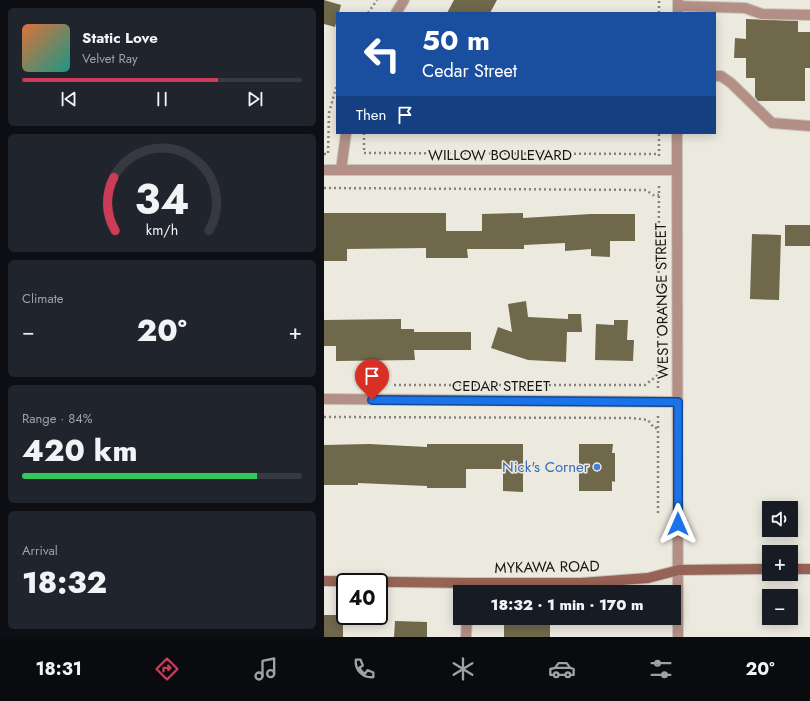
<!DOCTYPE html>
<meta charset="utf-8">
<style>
:root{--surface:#171b24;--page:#20242c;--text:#f1f3f6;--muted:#9ea1a6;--line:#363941;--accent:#cc3c59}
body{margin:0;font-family:Jost,sans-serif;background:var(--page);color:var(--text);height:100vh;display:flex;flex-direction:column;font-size:15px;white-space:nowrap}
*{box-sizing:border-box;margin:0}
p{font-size:13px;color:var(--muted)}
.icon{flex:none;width:22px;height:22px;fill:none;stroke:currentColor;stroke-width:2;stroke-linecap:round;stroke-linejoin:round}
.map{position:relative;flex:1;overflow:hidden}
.panel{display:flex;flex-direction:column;gap:8px;padding:8px;background:#0d0f14;width:324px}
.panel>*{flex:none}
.banner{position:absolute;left:12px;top:12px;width:380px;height:122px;border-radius:0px;box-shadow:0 2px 10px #0003;background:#1a4fa0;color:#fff;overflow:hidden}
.fabs{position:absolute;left:438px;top:501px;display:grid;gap:8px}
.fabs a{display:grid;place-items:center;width:36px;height:36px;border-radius:0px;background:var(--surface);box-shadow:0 2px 10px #0003;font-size:20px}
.speed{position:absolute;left:12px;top:573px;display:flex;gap:8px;font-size:20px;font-weight:700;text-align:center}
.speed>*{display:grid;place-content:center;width:52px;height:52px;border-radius:50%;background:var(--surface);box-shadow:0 2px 10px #0003;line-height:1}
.speed .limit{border:2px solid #111;border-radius:6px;background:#fff;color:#111}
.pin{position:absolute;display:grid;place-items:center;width:34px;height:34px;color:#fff;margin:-41px -17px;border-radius:50% 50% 50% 0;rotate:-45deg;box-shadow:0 0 4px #0007}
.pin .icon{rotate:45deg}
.me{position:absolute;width:44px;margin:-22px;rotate:0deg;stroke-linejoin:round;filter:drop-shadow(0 0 3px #0008)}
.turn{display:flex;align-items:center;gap:14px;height:84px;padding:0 20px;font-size:18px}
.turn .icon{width:52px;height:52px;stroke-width:2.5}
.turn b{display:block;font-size:28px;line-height:34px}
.then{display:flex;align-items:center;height:38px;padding:0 20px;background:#0003;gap:8px;font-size:15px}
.big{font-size:30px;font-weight:800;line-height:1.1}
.panel .widget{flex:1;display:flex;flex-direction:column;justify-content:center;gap:6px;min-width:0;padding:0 14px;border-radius:6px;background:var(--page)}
.panel .dial{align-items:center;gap:0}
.dial svg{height:104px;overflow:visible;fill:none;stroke:var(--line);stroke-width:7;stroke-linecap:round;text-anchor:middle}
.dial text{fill:var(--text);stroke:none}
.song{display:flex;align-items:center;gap:12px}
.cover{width:48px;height:48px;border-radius:6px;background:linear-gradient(135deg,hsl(20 70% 55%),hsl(170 70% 35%))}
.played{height:4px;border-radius:2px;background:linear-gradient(90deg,var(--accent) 70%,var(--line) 70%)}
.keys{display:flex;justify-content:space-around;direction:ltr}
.heat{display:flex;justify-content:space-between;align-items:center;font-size:22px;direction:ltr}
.charge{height:6px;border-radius:3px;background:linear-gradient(90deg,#34c759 84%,var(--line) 0)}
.trip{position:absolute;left:129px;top:585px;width:228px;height:40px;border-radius:0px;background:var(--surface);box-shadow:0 2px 10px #0003;font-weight:800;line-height:40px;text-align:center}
.menu{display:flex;height:64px;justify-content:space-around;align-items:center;background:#090b0e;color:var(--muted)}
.menu .icon{width:28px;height:28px}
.menu .active{color:var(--accent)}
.menu b{font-size:18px;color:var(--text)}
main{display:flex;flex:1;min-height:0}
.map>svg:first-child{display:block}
.building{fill:#70684b}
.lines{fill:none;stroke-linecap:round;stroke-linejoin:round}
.service-casing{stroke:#cac7be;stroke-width:12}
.minor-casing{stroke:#cac7be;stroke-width:12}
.tertiary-casing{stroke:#cac7be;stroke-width:12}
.secondary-casing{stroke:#cac7be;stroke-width:12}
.path{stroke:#84827b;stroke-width:2.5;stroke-dasharray:2 3;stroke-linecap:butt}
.service{stroke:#b38f86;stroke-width:10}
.minor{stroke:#b38f86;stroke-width:10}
.tertiary{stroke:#b38f86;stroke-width:10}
.secondary{stroke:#976356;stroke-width:10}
.route-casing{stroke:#114b97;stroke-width:10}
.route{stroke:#1a73e8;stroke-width:7}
.shop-dot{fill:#3f7fe0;stroke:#ece9df;stroke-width:1.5}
.labels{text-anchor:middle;stroke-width:3;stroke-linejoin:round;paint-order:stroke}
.street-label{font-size:15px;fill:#161511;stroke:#ece9df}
.shop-label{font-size:15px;fill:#366cbe;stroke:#ece9df;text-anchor:end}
</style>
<main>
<section class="panel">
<div class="widget">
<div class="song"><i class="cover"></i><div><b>Static Love</b><p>Velvet Ray</p></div></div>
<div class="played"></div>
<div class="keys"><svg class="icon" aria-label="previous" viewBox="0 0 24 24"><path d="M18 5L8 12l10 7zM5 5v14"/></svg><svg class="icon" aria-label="pause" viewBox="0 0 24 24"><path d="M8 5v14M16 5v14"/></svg><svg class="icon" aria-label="next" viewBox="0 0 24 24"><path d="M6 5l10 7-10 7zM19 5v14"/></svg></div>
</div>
<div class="widget dial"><svg viewBox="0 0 100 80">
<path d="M14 69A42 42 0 1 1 86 69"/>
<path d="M14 69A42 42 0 0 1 13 28" stroke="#cc3c59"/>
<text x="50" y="56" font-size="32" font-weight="700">34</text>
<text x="50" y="72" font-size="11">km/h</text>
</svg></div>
<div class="widget"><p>Climate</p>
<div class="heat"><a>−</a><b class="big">20°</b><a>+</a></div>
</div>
<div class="widget"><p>Range · 84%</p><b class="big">420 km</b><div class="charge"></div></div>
<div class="widget"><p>Arrival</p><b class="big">18:32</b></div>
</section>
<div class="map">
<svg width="486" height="637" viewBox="0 0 486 637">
<rect width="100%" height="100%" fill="#ece9df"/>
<path class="building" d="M 0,0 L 17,5 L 15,13 L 13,13 L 13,19 L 11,27 L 0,24 Z
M 130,0 L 173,0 L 166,13 L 123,13 Z
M 422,19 L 474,21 L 474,32 L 486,32 L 486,68 L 481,68 L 481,101 L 434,101 L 431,97 L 431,78 L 422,78 L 422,58 L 410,58 L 411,38 L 422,39 Z
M 0,213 L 122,213 L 122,231 L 158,231 L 158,214 L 199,213 L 199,218 L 267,214 L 311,214 L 311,241 L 286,241 L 286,257 L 267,256 L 267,249 L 241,251 L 241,243 L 200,245 L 200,249 L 143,249 L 144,258 L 102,258 L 102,248 L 23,249 L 23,261 L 0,261 Z
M 461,225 L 486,225 L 486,246 L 461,246 Z
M 428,234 L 457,235 L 455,300 L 426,299 Z
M 202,301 L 204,317 L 244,319 L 244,314 L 257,314 L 258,332 L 243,332 L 242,362 L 204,360 L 167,348 L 174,327 L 188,332 L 184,304 Z
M 77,319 L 77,329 L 90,329 L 90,332 L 147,332 L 147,350 L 90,350 L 91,360 L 12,361 L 12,346 L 0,346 L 0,320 Z
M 290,320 L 304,320 L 303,340 L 310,340 L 309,361 L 271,360 L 272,324 L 290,325 Z
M 45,444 L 103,447 L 103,444 L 199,444 L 199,492 L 179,491 L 179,469 L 142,469 L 142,488 L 103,488 L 103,486 L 34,483 L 34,485 L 0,485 L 0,445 Z
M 255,444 L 289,444 L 288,453 L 291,453 L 291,482 L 288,481 L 288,491 L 255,491 Z
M 0,615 L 19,615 L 19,637 L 0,637 Z
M 71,621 L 103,622 L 103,637 L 70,637 Z
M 180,624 L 226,625 L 226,637 L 180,637 Z"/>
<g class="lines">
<defs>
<path id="service" d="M 354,6 L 421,8 L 438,14 L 486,15
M 391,76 L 397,76 L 407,83 L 448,123 L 486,126"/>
<path id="minor" d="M 72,13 L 80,0
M 0,170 L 352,170
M 17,170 L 22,133
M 0,399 L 354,402
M 143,592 L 143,583
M 142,637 L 143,618"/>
<path id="tertiary" d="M 354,13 L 354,0
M 353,133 L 354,637"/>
<path id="secondary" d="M 467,569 L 486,569
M 0,581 L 143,583 L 257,583 L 324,578 L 355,570 L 445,569"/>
</defs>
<use href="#service" class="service-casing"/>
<use href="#minor" class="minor-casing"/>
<use href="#tertiary" class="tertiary-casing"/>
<use href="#secondary" class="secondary-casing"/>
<path class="path" d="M 44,13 L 53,0
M 335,13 L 335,0
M 40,133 L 40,153 L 335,154
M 0,154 L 4,154 L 5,113 L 13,84
M 335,156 L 335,133
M 0,188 L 322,190 L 329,195 L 335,195
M 70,385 L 321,385 L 334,375
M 334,388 L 335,183
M 0,417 L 308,418 L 324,420 L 330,428 L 334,428
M 334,513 L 334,413"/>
<use href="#service" class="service"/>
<use href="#minor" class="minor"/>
<use href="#tertiary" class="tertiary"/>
<use href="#secondary" class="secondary"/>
</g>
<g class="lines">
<defs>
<path id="route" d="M 48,400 L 354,402 L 354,524"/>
</defs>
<use href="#route" class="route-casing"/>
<use href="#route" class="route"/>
</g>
<circle class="shop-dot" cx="273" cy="467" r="4"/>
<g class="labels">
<g class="street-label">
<text x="176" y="160">WILLOW BOULEVARD</text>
<text transform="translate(338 301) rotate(-91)" y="5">WEST ORANGE STREET</text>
<text x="177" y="391">CEDAR STREET</text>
<text transform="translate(223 567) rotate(-1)" y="5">MYKAWA ROAD</text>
</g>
<g class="shop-label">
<text x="265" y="472">Nick's Corner</text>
</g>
</g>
</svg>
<div class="fabs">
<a><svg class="icon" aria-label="sound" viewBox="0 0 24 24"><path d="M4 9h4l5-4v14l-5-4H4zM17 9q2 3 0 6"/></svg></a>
<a>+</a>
<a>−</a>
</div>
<div class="speed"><div class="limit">40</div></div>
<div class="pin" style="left:48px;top:400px;background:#d93025"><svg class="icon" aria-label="arrive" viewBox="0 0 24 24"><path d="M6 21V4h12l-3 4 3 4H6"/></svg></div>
<svg class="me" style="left:354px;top:524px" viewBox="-20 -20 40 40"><path d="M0-17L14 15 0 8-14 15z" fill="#1a73e8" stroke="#fff" stroke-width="4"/></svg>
<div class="trip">18:32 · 1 min · 170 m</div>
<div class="banner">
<div class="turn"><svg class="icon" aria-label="left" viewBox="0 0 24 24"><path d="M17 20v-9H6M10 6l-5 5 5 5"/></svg><div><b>50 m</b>Cedar Street</div></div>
<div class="then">Then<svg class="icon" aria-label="arrive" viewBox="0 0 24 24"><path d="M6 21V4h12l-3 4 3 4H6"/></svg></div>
</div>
</div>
</main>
<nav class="menu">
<b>18:31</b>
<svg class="icon active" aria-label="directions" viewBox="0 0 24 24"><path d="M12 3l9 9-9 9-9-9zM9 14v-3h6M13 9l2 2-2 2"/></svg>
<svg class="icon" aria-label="music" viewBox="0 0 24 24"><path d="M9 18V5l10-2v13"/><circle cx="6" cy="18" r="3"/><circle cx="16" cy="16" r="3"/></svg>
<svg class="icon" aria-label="phone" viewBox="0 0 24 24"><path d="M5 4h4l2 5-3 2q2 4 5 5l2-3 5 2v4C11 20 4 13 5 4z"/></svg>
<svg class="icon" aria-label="climate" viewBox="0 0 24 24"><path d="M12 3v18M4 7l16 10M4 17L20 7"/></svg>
<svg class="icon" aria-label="car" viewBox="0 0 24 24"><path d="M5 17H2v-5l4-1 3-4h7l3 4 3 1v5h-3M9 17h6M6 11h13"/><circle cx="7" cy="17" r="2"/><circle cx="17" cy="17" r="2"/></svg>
<svg class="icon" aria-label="filters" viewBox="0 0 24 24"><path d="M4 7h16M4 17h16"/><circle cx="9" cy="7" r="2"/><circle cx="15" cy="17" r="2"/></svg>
<b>20°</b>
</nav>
